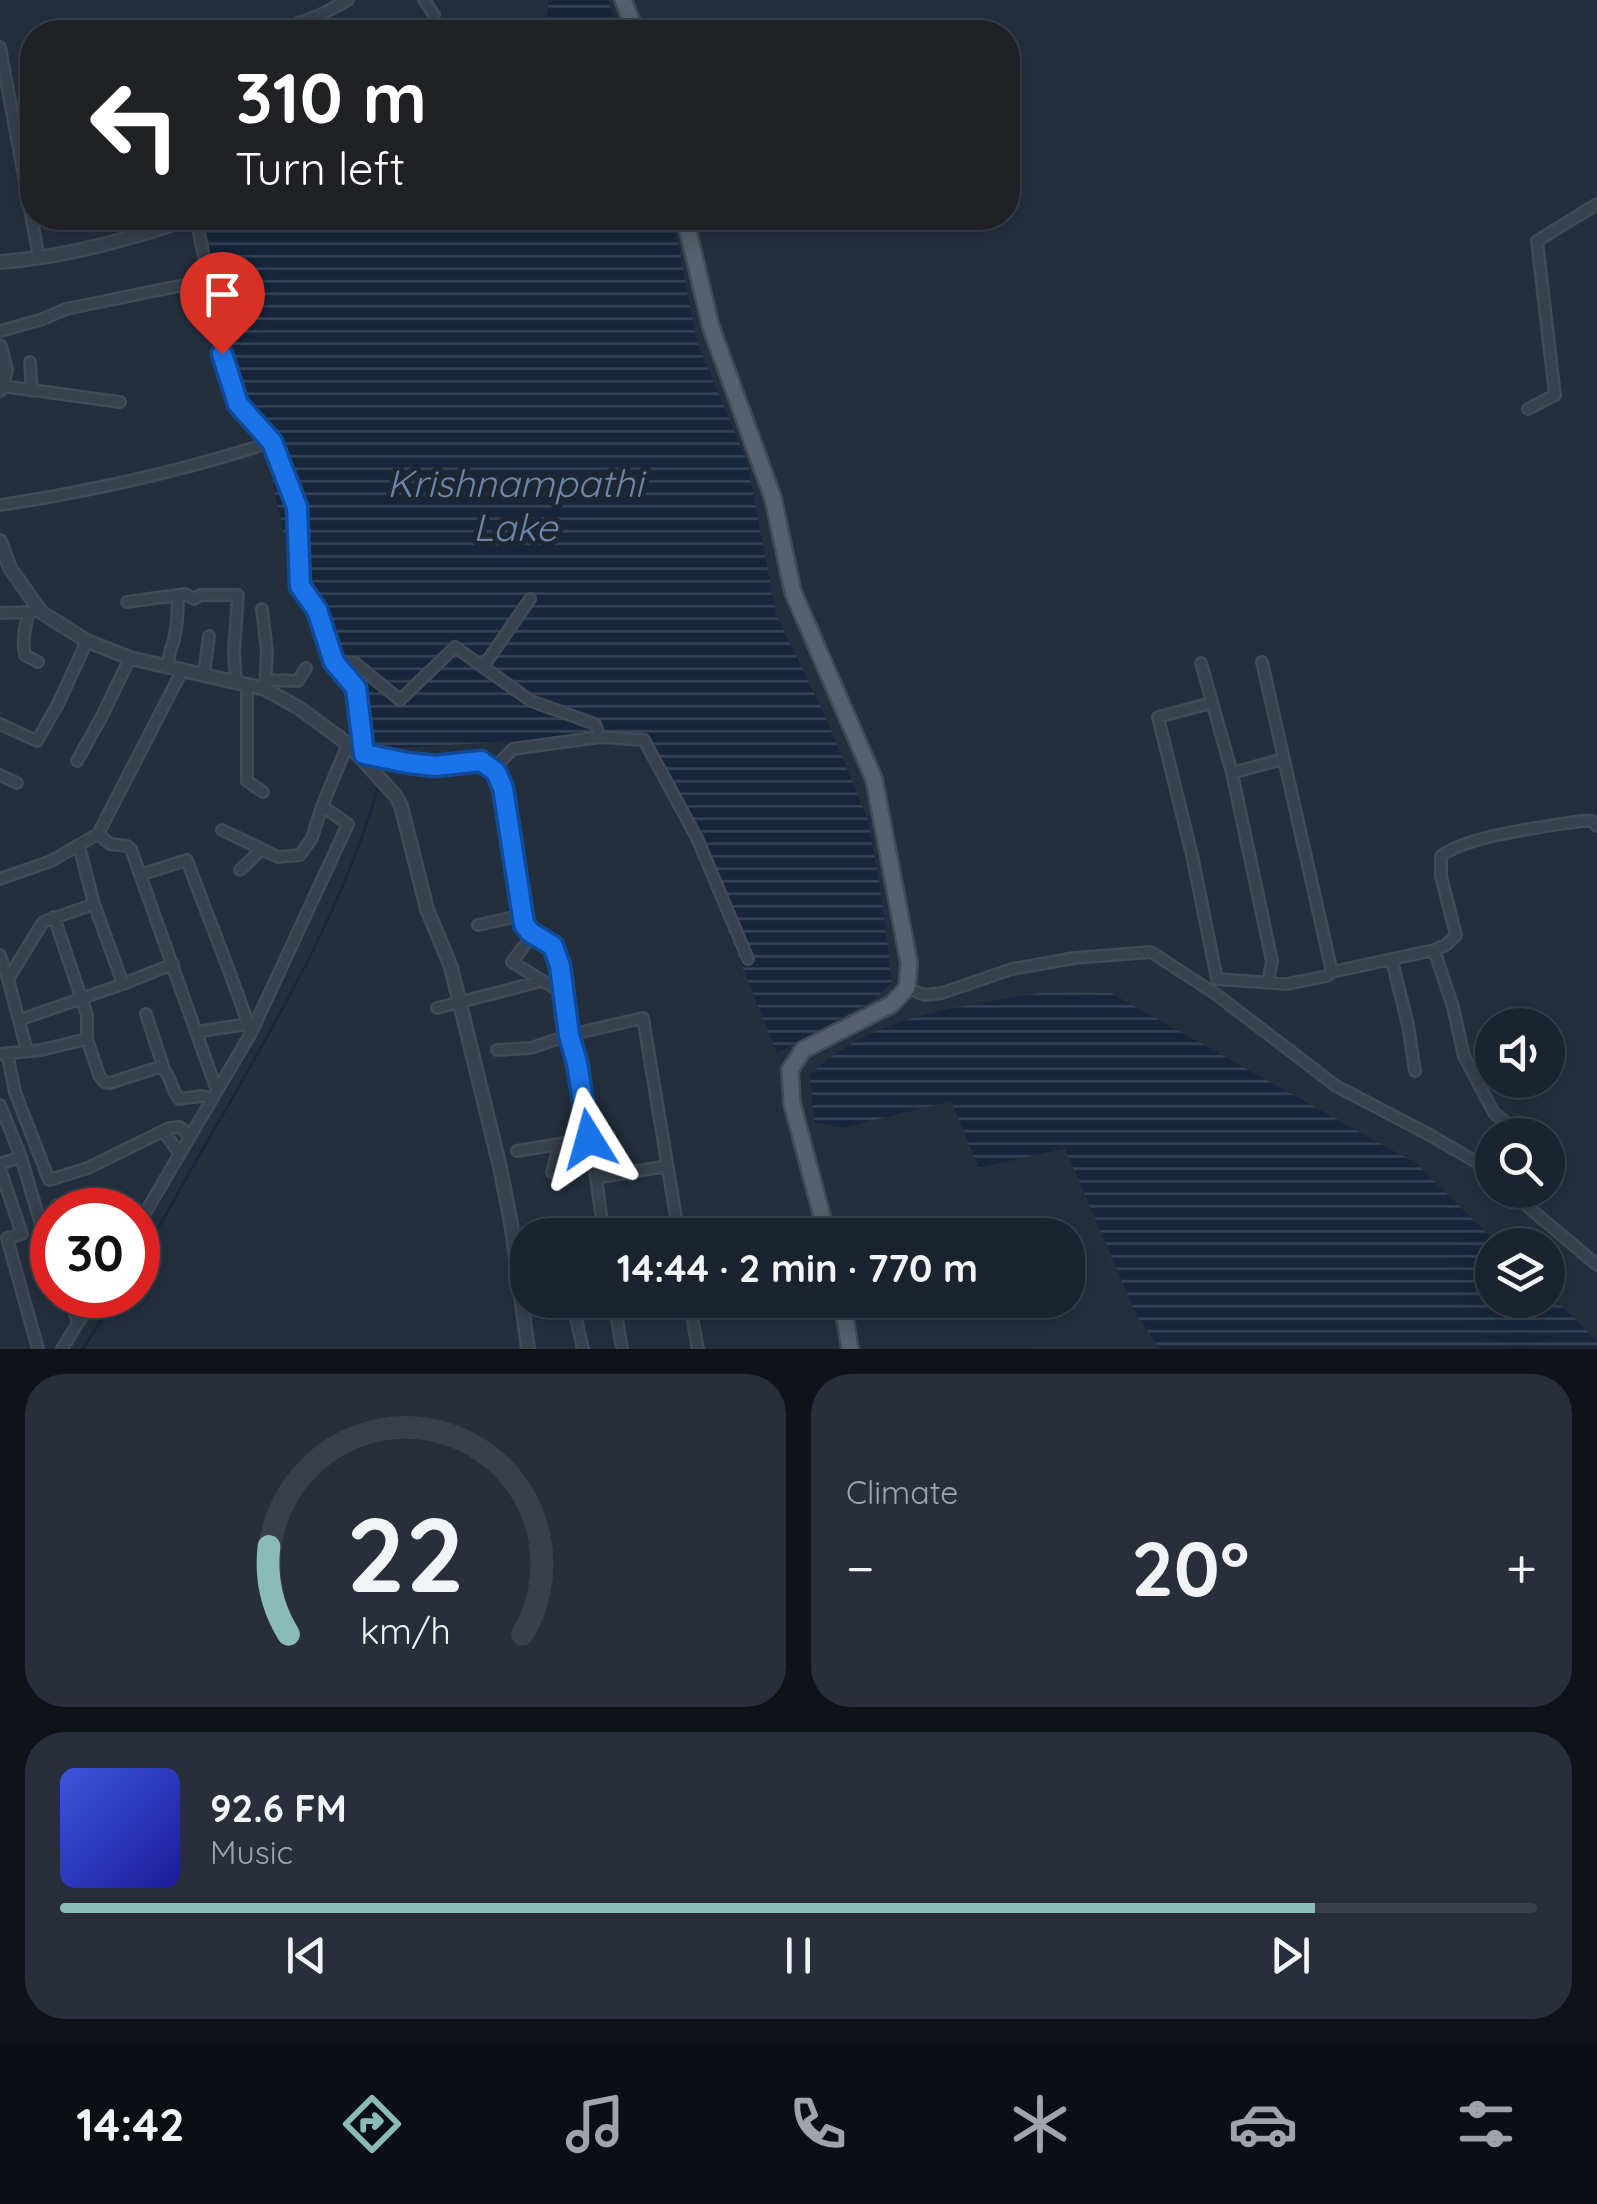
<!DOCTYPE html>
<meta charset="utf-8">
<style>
:root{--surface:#1b232e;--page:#282f3a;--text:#f1f3f6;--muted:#a0a4aa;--line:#39404a;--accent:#8bbbb9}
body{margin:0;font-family:Quicksand,sans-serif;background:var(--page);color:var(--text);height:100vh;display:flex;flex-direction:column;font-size:38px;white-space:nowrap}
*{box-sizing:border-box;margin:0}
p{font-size:32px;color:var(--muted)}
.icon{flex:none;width:55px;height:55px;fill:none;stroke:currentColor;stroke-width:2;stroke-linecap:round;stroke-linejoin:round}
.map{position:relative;height:1349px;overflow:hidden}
.drawer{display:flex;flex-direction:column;gap:25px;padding:25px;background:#0f1319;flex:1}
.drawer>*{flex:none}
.guide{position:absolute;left:20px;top:20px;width:1000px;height:210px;border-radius:40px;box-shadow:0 5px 25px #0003,0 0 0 2px var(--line);background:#202124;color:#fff;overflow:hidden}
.buttons{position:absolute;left:1475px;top:1008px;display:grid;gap:20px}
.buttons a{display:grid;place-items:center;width:90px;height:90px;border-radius:50%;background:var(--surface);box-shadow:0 5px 25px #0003,0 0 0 2px var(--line);font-size:50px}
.speed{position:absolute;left:30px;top:1188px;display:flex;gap:20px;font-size:50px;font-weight:700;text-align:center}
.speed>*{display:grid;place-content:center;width:130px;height:130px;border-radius:50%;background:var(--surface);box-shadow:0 5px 25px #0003,0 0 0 2px var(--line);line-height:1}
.speed .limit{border:15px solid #d22;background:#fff;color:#111}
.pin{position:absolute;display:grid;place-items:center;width:85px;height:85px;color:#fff;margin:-102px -42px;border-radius:50% 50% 50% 0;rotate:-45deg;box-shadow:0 0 10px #0007}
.pin .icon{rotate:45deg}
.me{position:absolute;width:110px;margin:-55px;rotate:352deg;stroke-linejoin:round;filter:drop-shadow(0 0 8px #0008)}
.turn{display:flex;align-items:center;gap:35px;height:210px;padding:0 50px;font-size:45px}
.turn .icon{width:130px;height:130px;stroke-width:2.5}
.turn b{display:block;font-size:70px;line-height:85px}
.big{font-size:75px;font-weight:800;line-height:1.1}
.drawer .widget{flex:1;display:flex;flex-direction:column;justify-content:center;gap:15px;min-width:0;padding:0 35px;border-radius:40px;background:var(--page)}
.drawer .dial{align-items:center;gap:0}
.dial svg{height:260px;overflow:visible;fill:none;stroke:var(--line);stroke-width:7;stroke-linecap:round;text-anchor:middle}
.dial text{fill:var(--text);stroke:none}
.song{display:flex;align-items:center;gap:30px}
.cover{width:120px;height:120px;border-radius:15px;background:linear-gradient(135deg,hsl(230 70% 55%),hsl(240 70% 35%))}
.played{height:10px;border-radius:5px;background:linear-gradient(90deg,var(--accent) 85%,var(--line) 85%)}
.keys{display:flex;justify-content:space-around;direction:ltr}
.heat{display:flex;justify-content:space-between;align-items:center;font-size:55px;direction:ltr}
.drawer .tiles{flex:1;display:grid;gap:25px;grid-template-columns:1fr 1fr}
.widget:last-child{grid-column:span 2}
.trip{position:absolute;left:510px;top:1218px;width:575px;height:100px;border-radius:40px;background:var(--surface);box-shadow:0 5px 25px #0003,0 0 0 2px var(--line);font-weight:800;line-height:100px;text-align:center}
.tabs{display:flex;height:160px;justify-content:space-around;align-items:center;background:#0b0e12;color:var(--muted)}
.tabs .icon{width:70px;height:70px}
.tabs .on{color:var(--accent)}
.tabs b{font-size:45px;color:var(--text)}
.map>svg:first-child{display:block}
.water{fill:url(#water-rules)}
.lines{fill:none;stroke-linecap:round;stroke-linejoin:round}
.stream{stroke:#17263c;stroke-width:2.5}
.minor-casing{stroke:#414a57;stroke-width:14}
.tertiary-casing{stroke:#414a57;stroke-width:16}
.primary-casing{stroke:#414a57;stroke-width:20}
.minor{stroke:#38414e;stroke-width:9}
.tertiary{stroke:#38414e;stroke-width:11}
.primary{stroke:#56606e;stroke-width:15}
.route-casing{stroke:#114b97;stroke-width:25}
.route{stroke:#1a73e8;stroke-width:18}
.labels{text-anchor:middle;stroke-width:10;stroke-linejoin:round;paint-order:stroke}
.water-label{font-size:38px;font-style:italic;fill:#6d86a8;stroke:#1d2633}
</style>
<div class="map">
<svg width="1597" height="1349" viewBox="0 0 1597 1349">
<defs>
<pattern id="water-rules" width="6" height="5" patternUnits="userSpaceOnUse" patternTransform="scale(2.5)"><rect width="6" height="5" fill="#17263c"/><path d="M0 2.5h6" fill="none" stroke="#364457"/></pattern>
</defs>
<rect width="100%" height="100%" fill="#242f3e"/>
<path class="water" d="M 549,0 L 608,0 L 618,32 L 545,32 Z
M 238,218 L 671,218 L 678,243 L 697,343 L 747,461 L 776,614 L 826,718 L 868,820 L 880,887 L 892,982 L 872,1001 L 777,1053 L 656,752 L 610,735 L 370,750 L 295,586 L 263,438 L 227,359 L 206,230 Z
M 1044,992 L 1111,993 L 1417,1164 L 1499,1245 L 1492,1245 L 1492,1300 L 1548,1300 L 1548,1292 L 1597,1341 L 1597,1349 L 1160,1349 L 1137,1316 L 1065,1148 L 979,1168 L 951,1101 L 843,1128 L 814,1122 L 810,1075 C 871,1014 963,1007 1044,992 Z"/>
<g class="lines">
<path class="stream" d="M 138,1262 C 161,1225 181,1187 203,1149 C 269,1034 344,911 379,783
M 83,1349 L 117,1295"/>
<defs>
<path id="minor" d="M 424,0 L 434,15
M 274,32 L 320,15 L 348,0
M 0,47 L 39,258
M 15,129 L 32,123
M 196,218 L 228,376 L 238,404 L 272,442 L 297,507 L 300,586 L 317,610 L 334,662 L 356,688 L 365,754
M 0,331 L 40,320 L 66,309 L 208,280
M 30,362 L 32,391
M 2,386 L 120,402
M 1528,409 L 1555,395 L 1537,241 L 1597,204
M 0,505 C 93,491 182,471 272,442
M 127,602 L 185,594 L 194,599 L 200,595 L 238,595 L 234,652 L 236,681
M 262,609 L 267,651 L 265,689
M 29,612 C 25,627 22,640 25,655 L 38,662
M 0,613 L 32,612
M 334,662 L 355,663 L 400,700 L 455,647 L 531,701 L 595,724 L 600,737
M 1262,662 L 1332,972
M 1201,663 L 1232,773 L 1272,961 L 1268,983
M 168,666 C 168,655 171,649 174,640 C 177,626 178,610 178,595
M 483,667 L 530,599
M 204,674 L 209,636
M 266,680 L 298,681 L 306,668
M 247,684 L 247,781 L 263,792
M 1211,703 L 1158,717 L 1192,855 L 1217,979 L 1287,984 L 1327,976 L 1332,972 L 1434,950 L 1446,945 L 1456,935 L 1441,876 L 1441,856 C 1469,835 1544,827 1581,821 L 1592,821 L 1597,826
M 0,724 L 37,741 L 58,704 L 87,641
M 357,753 L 408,763 L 435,766 L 481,761 L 496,772 L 503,788 L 524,924 L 529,932 L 553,947 L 560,966 L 569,1035 L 587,1114 L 604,1235
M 77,761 L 102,716 L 130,658
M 493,769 L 513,749 L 600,737 L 644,740 L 697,838 L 748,959
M 1232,773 L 1283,759
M 0,775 L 17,783
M 222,830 L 278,857 L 300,855 L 312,838 L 322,806
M 98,834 L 110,844 L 127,846 L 131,849 L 217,1091
M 79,846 L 94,904 L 123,984
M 240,870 L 262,849
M 140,875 L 187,860 C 208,918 232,974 251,1033
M 0,879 L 51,861 L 98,834 L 183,669
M 54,917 L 87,1015 L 87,1039 L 99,1075 L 104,1082 L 110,1083 L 159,1067 C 172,1073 170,1089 179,1099 L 202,1096 L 212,1099
M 478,925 L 523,915
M 533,934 L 512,962 L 564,994
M 1434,950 L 1453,1007 L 1464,1056 L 1494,1113 L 1509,1125 L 1497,1135
M 0,955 L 8,979
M 1392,961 L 1408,1025 L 1415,1071
M 907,988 L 925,995 L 942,993 L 1012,969 L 1074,958 L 1151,952 L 1217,995 L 1336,1086 L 1430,1135 L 1476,1162 L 1492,1177
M 437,1008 L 542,981
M 146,1014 L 164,1069
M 19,1020 L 123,984 L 173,964
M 196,1032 L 248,1024
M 497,1050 L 531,1048 L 569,1035 L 643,1018 L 679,1235
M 27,1051 L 8,979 L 43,922 L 94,904
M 7,1053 L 15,1092 L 49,1180 L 88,1168 L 169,1128 L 180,1127 L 190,1137
M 0,1054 L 41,1050 L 87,1039
M 0,1105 L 21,1157 L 48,1249 L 52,1250
M 163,1131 L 180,1154
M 517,1151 L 589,1139
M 1476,1162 L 1492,1139
M 0,1164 L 21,1157
M 0,1169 L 22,1234 L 7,1238 L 38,1349
M 552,1172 L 560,1144
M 596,1178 L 667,1166
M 1508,1190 L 1597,1265
M 57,1205 L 59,1210
M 138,1225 L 251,1033 L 348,824 L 322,806 L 348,744
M 69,1295 L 78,1323
M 614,1300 L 622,1349
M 689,1300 L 698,1349
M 575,1314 L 583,1349
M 62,1349 L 95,1295"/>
<path id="tertiary" d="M 0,262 C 67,257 130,239 192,218
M 0,346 L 6,370 L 0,390
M 0,541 L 10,568 L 41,612 L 87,641 L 130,658 L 265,689 L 299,708 L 348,744 L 396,796 L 401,806 L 427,909 L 451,967 L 500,1167 L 511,1223 L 528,1349"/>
<path id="primary" d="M 623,0 L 636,32
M 685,218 L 711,327 L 773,498 L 793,592 L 874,779 L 909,963 L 907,988 L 892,1004 L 803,1050 L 790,1070 L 792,1103 L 827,1235
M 842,1300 L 850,1349"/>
</defs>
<use href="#minor" class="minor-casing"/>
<use href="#tertiary" class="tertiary-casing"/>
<use href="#primary" class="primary-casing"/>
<use href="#minor" class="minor"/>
<use href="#tertiary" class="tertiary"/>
<use href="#primary" class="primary"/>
</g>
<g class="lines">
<defs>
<path id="route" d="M 222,354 L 238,404 L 272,442 L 297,507 L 300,586 L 317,610 L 334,662 L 356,688 L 364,754 L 408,763 L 435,766 L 481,761 L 496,772 L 503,788 L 524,924 L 530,932 L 553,946 L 560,966 L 569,1035 L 577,1063 L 589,1139"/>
</defs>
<use href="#route" class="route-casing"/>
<use href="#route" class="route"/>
</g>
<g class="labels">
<g class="water-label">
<text x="515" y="497">Krishnampathi<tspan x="515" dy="44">Lake</tspan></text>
</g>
</g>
</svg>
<div class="buttons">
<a><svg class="icon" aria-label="sound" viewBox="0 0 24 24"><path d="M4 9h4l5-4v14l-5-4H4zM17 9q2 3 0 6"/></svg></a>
<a><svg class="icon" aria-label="search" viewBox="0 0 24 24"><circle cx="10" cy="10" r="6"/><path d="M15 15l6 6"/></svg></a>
<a><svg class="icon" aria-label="layers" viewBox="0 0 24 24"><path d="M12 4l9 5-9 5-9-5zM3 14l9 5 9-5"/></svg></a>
</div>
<div class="speed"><div class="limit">30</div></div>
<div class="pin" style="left:222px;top:354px;background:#d93025"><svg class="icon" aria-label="arrive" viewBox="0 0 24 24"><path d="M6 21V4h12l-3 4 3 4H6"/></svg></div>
<svg class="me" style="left:589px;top:1139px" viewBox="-20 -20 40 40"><path d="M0-17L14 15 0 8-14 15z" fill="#1a73e8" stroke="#fff" stroke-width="4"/></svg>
<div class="trip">14:44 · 2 min · 770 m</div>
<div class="guide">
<div class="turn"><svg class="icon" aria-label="left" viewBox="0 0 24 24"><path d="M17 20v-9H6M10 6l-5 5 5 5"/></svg><div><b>310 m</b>Turn left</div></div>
</div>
</div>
<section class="drawer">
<div class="tiles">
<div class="widget dial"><svg viewBox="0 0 100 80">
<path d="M14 69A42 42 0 1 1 86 69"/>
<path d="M14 69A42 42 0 0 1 8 42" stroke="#8bbbb9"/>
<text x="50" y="56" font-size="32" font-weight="700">22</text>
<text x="50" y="72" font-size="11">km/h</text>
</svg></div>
<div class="widget"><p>Climate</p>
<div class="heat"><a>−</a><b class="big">20°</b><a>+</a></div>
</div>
<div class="widget">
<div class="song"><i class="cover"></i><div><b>92.6 FM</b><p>Music</p></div></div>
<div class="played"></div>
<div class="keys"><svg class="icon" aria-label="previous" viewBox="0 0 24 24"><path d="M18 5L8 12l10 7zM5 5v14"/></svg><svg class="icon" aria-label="pause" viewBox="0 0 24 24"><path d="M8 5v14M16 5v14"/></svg><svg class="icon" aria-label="next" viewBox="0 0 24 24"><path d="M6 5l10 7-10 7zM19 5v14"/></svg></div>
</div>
</div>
</section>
<nav class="tabs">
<b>14:42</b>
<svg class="icon on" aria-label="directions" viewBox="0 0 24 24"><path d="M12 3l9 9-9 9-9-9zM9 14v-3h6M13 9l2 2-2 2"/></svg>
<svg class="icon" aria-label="music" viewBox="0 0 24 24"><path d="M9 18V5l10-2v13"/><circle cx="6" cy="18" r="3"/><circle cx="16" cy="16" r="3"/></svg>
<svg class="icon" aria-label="phone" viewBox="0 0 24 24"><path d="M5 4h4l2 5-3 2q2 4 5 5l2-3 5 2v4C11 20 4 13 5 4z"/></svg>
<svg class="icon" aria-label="climate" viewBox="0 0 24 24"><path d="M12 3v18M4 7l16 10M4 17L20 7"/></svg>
<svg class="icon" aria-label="car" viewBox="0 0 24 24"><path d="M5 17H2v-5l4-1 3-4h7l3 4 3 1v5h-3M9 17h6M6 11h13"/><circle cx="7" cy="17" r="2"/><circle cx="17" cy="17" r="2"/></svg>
<svg class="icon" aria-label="filters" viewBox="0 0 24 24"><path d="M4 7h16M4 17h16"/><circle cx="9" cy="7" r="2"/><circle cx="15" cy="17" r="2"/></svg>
</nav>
